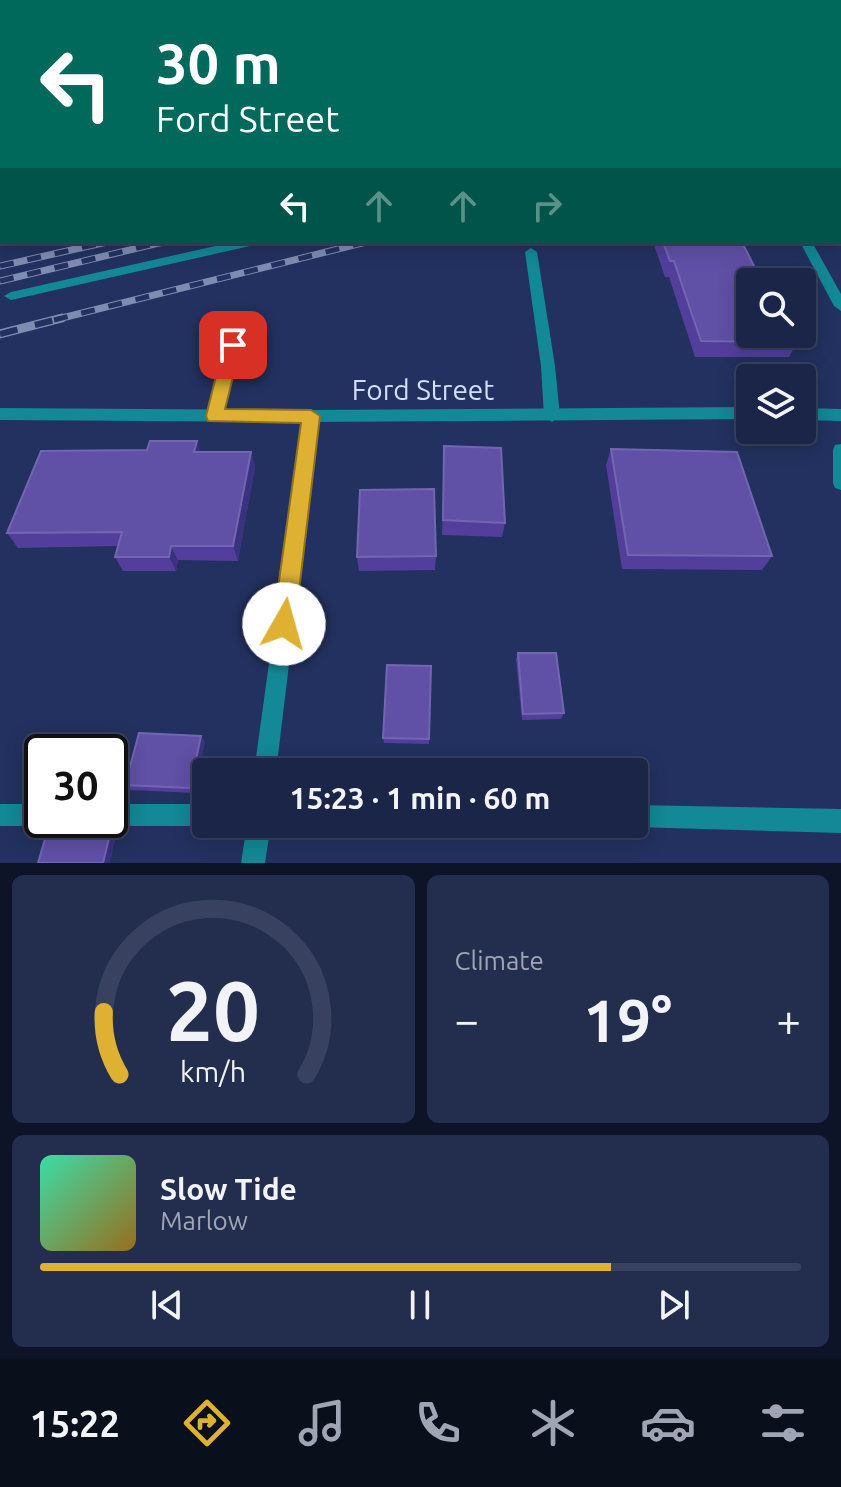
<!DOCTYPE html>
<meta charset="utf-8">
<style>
:root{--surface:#1a2547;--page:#232d4e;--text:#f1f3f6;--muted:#9fa5b4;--line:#384260;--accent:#deb133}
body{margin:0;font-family:Ubuntu,sans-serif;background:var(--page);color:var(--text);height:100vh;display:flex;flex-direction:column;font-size:30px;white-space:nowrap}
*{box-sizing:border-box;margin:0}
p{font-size:26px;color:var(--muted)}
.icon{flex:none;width:44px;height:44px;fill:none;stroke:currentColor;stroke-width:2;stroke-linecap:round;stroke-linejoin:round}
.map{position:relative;height:863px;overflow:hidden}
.panel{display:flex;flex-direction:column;gap:12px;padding:12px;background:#0e1427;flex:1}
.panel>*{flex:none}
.banner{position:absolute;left:0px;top:0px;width:842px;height:244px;box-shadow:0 4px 20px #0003,0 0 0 2px var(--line);background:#00695c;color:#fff;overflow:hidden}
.buttons{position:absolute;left:736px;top:268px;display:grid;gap:16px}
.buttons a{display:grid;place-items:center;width:80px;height:80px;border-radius:8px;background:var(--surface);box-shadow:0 4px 20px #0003,0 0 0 2px var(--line);font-size:40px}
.speed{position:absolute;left:24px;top:734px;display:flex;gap:16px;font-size:40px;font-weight:700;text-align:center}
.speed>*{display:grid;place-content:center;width:104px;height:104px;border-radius:50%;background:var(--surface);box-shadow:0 4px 20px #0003,0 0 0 2px var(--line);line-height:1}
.speed .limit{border:4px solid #111;border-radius:12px;background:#fff;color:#111}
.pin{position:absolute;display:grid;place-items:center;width:68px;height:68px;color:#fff;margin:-34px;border-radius:16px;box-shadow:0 4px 12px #0006}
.me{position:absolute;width:88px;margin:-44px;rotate:7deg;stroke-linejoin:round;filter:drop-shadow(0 0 6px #0008)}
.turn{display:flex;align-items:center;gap:28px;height:168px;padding:0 24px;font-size:36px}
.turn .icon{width:104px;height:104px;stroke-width:2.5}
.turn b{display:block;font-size:56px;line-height:68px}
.lanes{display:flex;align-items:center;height:76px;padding:0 24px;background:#0003;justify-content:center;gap:40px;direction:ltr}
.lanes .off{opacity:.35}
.big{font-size:60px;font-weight:700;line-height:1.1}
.panel .card{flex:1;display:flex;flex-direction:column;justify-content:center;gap:12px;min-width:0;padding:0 28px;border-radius:12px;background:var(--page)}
.panel .dial{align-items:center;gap:0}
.dial svg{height:208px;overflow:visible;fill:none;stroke:var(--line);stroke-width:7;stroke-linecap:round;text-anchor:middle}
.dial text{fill:var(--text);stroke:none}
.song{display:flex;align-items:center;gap:24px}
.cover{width:96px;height:96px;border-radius:12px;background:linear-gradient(135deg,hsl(160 70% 55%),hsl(40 70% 35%))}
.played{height:8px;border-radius:4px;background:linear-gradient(90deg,var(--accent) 75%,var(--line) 75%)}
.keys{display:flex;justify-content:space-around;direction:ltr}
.heat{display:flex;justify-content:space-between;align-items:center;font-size:44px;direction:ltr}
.panel .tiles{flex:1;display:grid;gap:12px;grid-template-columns:1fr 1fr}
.card:last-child{grid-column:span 2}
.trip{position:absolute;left:192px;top:758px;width:456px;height:80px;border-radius:8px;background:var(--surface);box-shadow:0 4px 20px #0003,0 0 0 2px var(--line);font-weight:700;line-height:80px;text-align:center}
.dock{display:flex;height:128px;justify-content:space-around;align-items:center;background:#0a0f1c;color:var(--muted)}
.dock .icon{width:56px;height:56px}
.dock .active{color:var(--accent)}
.dock b{font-size:36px;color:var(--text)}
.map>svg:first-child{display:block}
.forest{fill:#a02e27}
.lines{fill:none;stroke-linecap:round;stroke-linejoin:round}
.service{fill:#138896;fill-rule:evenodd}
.minor{fill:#138896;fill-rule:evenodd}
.tertiary{fill:#138896;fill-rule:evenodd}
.rail-far1-casing{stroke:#7f8cb1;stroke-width:7}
.rail-casing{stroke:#7f8cb1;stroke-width:9}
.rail-far1{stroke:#22315f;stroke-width:5;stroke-dasharray:14;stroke-linecap:butt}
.rail{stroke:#22315f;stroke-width:6;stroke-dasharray:18;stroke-linecap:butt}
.wall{fill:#533f9b}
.shaded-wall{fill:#39327f}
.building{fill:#6050a6;stroke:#7266b3;stroke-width:2}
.route{fill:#deb133;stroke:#907321;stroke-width:2}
.labels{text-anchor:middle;stroke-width:8;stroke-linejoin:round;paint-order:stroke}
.street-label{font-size:28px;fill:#d2defb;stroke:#22315f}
</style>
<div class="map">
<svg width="841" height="863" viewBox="0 0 841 863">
<rect width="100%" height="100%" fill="#22315f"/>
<path class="forest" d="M 0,0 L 119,0 L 2,2 L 0,236 Z"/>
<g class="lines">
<path class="service" d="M 123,0 L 132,0 L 122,2 Z
M 485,0 L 493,0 L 494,2 L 486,2 Z
M 840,24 L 841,24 L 841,30 L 840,30 Z
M 841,101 L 841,108 L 840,108 L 840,101 Z
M 233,242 L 256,242 L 250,246 L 11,300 L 4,296 L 11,292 Z
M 531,248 L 537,252 L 555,366 L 560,416 L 552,422 L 544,416 L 541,366 L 525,252 Z
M 0,804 L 42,804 L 42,820 L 51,820 L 42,826 L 0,826 Z
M 110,804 L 206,804 L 206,824 L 212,824 L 206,826 L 110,826 L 101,820 L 110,820 Z
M 634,805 L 841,809 L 841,833 L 634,827 L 626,824 L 634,824 Z"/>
<path class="minor" d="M 239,316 L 246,321 L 223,416 L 215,422 L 207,416 L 232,321 Z
M 311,410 L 319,416 L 276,772 L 254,772 L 303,416 Z
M 247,824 L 271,824 L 265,863 L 241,863 Z"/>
<path class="tertiary" d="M 668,0 L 676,0 L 677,2 L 669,2 Z
M 800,242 L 812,242 L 841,294 L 841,311 L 834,306 Z
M 750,407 L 750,419 L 311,422 L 0,420 L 0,408 L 311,410 Z
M 802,408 L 841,409 L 841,421 L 802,420 Z
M 841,444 L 841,490 L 835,488 L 833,483 L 833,450 L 835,445 Z"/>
<defs>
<path id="rail-far1" d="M 0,266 L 107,242
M 0,281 L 163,242
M 54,320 L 366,242"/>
<path id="rail" d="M 0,334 L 62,318"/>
</defs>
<use href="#rail-far1" class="rail-far1-casing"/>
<use href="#rail" class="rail-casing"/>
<use href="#rail-far1" class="rail-far1"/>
<use href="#rail" class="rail"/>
</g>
<path class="wall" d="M 653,242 L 742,242 L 761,280 L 797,342 L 789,357 L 695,357 L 669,277 L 665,277 Z
M 444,446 L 505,523 L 502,537 L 442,535 Z
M 611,449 L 772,556 L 762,570 L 622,569 L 606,465 Z
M 201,452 L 251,452 L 255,467 L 238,561 L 178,560 L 176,571 L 123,571 L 115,557 L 118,546 L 18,548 L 7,533 Z
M 436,556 L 435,570 L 359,571 L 357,557 Z
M 518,653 L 564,713 L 561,719 L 522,720 L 516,659 Z
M 431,666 L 429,744 L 384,743 L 383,738 Z
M 205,741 L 194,793 L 131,790 L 125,785 Z"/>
<path class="shaded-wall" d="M 197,441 L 202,457 L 194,452 Z
M 251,452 L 255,467 L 238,561 L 233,546 Z
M 171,546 L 178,560 L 176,571 L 169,557 Z
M 201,736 L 205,741 L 194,793 L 190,788 Z
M 112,826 L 117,830 L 110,863 L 103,863 Z"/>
<path class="building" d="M 131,0 L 268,0 L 267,2 L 130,2 Z
M 348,0 L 411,0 L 411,2 L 348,2 Z
M 719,0 L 760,0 L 762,2 L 720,2 Z
M 663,242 L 742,242 L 761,280 L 769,280 L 770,282 L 750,282 L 750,334 L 794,334 L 797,342 L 701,341 L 674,261 L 670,261 Z
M 150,441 L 197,441 L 194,452 L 251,452 L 233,546 L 171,546 L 169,557 L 115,557 L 122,532 L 7,533 L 41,451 L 147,450 Z
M 444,446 L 501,448 L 505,523 L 443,520 Z
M 611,449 L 737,452 L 772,556 L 628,555 Z
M 434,489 L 436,556 L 357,557 L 360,490 Z
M 518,653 L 556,653 L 564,713 L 523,714 Z
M 387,665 L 431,666 L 429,739 L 383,738 Z
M 139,733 L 201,736 L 190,788 L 125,785 Z
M 49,825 L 112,826 L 103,863 L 38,863 Z"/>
<path class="route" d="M 233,340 L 241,345 L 225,409 L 311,410 L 320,416 L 295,624 L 292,631 L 284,634 L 276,631 L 273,624 L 301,423 L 208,421 L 206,416 L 224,345 Z"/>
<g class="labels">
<g class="street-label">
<text x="423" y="400">Ford Street</text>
</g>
</g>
</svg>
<div class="buttons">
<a><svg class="icon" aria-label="search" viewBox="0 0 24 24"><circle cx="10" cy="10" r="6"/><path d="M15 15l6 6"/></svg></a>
<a><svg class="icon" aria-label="layers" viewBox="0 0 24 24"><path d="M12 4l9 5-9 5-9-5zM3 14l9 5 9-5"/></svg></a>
</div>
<div class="speed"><div class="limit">30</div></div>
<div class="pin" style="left:233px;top:345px;background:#d93025"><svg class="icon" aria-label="arrive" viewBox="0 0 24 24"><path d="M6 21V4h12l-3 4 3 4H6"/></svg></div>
<svg class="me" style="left:284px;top:624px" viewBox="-20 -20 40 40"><circle r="19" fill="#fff"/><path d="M0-13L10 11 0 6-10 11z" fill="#deb133"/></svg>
<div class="trip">15:23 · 1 min · 60 m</div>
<div class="banner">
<div class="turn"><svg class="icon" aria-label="left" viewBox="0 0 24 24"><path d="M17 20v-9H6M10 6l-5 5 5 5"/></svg><div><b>30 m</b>Ford Street</div></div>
<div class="lanes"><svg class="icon" aria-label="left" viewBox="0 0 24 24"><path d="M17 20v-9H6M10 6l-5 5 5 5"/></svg><svg class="icon off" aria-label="ahead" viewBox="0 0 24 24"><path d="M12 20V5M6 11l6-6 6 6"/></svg><svg class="icon off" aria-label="ahead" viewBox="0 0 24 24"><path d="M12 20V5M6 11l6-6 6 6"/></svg><svg class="icon off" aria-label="right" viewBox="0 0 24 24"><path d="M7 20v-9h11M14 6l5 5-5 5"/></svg></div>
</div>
</div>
<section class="panel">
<div class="tiles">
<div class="card dial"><svg viewBox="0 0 100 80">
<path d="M14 69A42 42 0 1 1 86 69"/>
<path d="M14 69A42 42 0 0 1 8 45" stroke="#deb133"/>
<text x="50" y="56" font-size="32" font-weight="700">20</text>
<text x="50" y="72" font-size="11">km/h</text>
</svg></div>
<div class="card"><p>Climate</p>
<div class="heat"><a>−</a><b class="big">19°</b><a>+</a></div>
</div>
<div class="card">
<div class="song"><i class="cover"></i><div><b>Slow Tide</b><p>Marlow</p></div></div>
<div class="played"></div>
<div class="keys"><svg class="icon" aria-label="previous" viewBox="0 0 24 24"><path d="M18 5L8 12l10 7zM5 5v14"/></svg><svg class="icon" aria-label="pause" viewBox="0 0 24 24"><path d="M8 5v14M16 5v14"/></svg><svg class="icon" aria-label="next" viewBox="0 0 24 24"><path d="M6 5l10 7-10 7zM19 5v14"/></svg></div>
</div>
</div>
</section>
<nav class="dock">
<b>15:22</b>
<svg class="icon active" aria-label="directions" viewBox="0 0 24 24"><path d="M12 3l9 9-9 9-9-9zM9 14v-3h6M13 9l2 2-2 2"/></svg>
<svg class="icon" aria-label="music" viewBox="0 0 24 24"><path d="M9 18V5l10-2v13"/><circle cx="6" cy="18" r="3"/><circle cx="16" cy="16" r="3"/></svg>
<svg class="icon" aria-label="phone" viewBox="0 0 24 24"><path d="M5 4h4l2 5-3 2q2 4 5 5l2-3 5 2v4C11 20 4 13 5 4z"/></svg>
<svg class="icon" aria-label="climate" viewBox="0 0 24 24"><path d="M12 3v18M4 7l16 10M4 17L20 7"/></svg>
<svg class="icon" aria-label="car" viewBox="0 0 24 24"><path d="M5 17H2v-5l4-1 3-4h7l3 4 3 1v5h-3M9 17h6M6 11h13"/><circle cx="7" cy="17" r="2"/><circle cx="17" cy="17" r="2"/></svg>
<svg class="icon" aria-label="filters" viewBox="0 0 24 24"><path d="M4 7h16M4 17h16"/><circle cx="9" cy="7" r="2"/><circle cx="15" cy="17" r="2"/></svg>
</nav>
